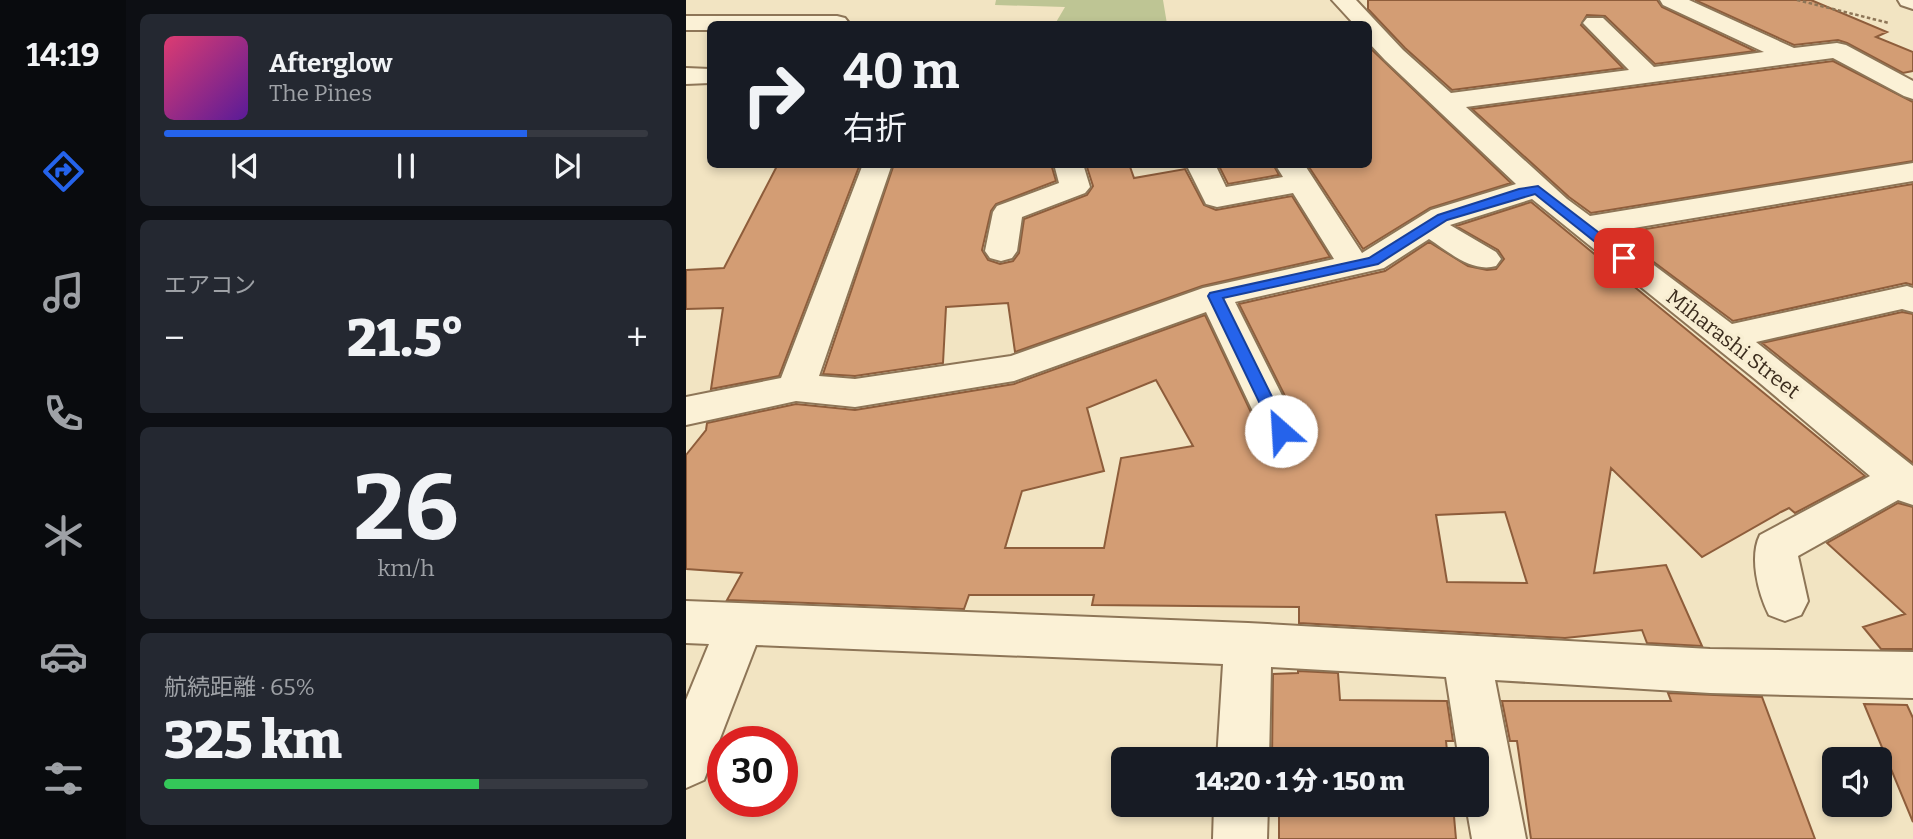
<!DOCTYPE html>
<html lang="ja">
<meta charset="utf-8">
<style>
:root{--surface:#171b24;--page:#242831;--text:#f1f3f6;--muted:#9ea1a6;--line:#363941;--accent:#2563eb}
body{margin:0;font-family:Bitter,"Noto Sans JP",serif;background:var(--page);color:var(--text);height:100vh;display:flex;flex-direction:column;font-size:26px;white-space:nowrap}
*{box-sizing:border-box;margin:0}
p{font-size:23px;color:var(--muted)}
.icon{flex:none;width:38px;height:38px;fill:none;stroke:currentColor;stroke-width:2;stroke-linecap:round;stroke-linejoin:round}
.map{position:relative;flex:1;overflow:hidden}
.drawer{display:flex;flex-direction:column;gap:14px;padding:14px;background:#0d0f14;width:560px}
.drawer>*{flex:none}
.guide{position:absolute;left:21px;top:21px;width:665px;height:147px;border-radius:10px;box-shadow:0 4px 10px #0003;background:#171b24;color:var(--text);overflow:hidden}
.tools{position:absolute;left:1136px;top:747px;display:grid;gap:14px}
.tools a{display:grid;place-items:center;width:70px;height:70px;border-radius:10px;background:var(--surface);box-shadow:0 4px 10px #0003;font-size:35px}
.speed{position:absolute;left:21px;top:726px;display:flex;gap:14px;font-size:35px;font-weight:700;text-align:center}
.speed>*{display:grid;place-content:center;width:91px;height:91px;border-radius:50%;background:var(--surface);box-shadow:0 4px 10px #0003;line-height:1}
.speed .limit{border:10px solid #d22;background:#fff;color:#111}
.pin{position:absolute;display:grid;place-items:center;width:60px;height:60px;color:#fff;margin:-30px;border-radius:14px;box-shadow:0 4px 10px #0006}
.me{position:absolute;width:77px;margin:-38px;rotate:334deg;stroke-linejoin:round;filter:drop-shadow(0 0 5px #0008)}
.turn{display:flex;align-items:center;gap:24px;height:147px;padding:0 21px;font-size:32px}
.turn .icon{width:91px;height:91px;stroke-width:2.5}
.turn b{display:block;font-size:49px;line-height:60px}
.big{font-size:52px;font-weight:800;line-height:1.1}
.drawer .widget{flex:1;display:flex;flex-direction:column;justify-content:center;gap:10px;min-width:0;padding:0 24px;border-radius:10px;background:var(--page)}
.drawer .dial{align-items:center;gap:0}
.dial b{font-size:91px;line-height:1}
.song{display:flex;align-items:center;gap:21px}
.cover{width:84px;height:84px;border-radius:10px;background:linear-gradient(135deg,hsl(340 70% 55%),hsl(270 70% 35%))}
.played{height:7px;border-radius:4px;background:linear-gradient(90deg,var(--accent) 75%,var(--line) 75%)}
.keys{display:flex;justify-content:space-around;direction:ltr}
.heat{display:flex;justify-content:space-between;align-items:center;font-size:38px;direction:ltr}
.charge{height:10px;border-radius:5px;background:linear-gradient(90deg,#34c759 65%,var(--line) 0)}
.trip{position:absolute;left:425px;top:747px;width:378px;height:70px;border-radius:10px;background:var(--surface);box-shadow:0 4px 10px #0003;font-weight:800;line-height:70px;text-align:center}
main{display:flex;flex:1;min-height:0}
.menu{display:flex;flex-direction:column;width:126px;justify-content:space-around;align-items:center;background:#090b0e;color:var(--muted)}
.menu .icon{width:49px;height:49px}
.menu .current{color:var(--accent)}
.menu b{font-size:32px;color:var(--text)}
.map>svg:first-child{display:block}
.cemetery{fill:#bec594}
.building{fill:#d39d74;stroke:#8e5d3b;stroke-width:2;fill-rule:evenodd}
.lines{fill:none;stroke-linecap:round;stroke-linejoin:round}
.minor-casing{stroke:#8d7557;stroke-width:4}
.path{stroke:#8d7557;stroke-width:2.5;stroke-dasharray:3.5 2.5;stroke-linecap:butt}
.minor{fill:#fbf1d6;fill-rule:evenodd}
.route{fill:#2563eb;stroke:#184099;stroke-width:2}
.labels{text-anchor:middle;stroke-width:7;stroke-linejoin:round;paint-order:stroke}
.street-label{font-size:21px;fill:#3b2c1d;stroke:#f8eed2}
</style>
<main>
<nav class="menu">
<b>14:19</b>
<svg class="icon current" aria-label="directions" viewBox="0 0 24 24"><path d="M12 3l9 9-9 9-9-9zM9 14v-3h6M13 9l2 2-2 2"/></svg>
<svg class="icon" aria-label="music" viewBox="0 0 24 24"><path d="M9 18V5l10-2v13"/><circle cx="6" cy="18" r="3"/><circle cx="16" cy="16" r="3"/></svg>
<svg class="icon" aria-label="phone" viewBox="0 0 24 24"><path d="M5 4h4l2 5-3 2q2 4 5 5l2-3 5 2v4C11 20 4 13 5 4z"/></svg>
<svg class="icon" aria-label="climate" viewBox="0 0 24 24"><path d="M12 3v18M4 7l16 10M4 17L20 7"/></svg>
<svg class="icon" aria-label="car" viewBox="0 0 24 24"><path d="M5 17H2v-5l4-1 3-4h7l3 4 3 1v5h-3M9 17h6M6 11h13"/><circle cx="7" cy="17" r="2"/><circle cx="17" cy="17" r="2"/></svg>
<svg class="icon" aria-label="filters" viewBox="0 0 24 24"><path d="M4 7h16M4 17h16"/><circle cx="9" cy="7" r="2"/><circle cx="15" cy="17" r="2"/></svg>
</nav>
<section class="drawer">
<div class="widget">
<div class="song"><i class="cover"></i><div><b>Afterglow</b><p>The Pines</p></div></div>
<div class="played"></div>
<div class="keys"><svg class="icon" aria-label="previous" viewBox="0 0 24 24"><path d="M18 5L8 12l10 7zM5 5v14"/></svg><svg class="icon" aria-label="pause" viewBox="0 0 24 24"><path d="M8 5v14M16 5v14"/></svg><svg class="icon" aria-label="next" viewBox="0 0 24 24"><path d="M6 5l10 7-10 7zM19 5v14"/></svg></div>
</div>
<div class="widget"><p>エアコン</p>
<div class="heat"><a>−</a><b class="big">21.5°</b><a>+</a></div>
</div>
<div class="widget dial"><b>26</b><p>km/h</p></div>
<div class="widget"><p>航続距離 · 65%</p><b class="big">325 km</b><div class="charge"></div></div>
</section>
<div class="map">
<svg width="1227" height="839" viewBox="0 0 1227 839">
<rect width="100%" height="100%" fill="#f2e4c2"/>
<path class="cemetery" d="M 310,0 L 477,0 L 481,24 L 369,24 L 379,7 L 309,5 Z"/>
<path class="building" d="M 682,0 L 971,0 L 976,7 L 1069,51 L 969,64 L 919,16 L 901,15 L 895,25 L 937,68 L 766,90 L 719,48 L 682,9 Z
M 1009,0 L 1125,0 L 1201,32 L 1190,37 L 1227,52 L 1227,71 L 1217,73 L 1161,43 L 1152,40 L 1108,45 Z
M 682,46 L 825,183 L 744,208 L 677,249 L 621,164 L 682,164 Z
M 1147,61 L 1227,102 L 1227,161 L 905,213 L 883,197 L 786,109 Z
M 92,164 L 174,164 L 93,376 L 25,389 L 37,308 L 0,309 L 0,270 L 38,268 Z
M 208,164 L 365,164 L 370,181 L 310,204 L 305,211 L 296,250 L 302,260 L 314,264 L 327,261 L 333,253 L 338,219 L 401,195 L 407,186 L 400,164 L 443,164 L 448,178 L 499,169 L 518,205 L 530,210 L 606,196 L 644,257 L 516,286 L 329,352 L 322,303 L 260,307 L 257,363 L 169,376 L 137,374 Z
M 532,164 L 587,164 L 593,175 L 542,184 Z
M 1227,184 L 1227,285 L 1220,283 L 1047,321 L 930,234 Z
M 845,202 L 1179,476 L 1109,513 L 1103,508 L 1095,512 L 1016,557 L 925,468 L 908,573 L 980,565 L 1016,646 L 961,643 L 956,630 L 879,638 L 613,623 L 613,607 L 406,605 L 408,595 L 283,595 L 278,609 L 41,600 L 56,573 L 0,569 L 0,455 L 20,430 L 21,423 L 110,404 L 169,410 L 328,384 L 519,315 L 579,442 L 594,448 L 610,443 L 616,430 L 553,304 L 699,271 L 743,242 L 782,266 L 801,270 L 810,269 L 818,259 L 812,250 L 770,226 ZM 470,380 L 507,446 L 435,458 L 418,548 L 319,548 L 336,491 L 418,471 L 401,408 ZM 819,512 L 841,583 L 761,582 L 750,515 Z
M 1216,312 L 1227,314 L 1227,463 L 1076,343 Z
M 1212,503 L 1227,507 L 1227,649 L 1195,649 L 1177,627 L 1219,614 L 1141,543 Z
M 612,671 L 652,673 L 654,700 L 761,701 L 767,741 L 760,741 L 762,760 L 586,760 L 587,674 L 612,673 Z
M 982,693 L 1076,697 L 1129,839 L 845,839 L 831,741 L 824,741 L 816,701 L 985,701 Z
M 1178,704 L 1221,705 L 1227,718 L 1227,822 Z
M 593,805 L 767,805 L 770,839 L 593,839 Z"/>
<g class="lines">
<defs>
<path id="minor" d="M 646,0 L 670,0 L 717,50 L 765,93 L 943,70 L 897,23 L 901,18 L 917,18 L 968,67 L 1078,52 L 977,5 L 974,0 L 1003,0 L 1108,48 L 1151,43 L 1160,45 L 1227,81 L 1227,99 L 1218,96 L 1147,58 L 780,107 L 881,199 L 904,216 L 1227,163 L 1227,181 L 924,232 L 1046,324 L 1221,286 L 1227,288 L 1227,312 L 1216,309 L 1070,342 L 1227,466 L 1227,505 L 1212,500 L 1112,556 L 1122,601 L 1115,615 L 1099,621 L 1083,615 C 1072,593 1063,557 1074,535 L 1184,476 L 1069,379 L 846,199 L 764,225 L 810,252 L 815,259 L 810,266 C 786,273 763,252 743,239 L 698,268 L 549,302 L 614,431 L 609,441 L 595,446 L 581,441 L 520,312 L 328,381 L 169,407 L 110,401 L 0,425 L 0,397 L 95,378 L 177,164 L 206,164 L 133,376 L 169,379 L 325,356 L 517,288 L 648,259 L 607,193 L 531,207 L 520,204 L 500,164 L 529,164 L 540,187 L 597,177 L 589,164 L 618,164 L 676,253 L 745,210 L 830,184 L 699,60 L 682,42 L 682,24 L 668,24 Z
M 1212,0 L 1227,0 L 1227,9 L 1215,5 Z
M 0,16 L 151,16 L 159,18 L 163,23 L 24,24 L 24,30 L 0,30 Z
M 0,68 L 24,69 L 24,83 L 0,84 Z
M 368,164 L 397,164 L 404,187 L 399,193 L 336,217 L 331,251 L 326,258 L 315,261 L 304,258 L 299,251 L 307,212 L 311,206 L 373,183 Z
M 0,601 L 562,623 L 1024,649 L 1227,652 L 1227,698 L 1024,693 L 809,680 L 840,839 L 786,839 L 780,805 L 791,805 L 791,760 L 773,760 L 760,677 L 585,667 L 583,760 L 531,760 L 537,664 L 70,645 L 18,780 L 0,788 L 0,700 L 23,644 L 0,643 Z
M 528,805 L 582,805 L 581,839 L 527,839 Z"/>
</defs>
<use href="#minor" class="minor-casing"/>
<path class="path" d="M 1111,0 L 1203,23"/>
<use href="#minor" class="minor"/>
</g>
<path class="route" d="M 852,186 L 942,255 L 942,261 L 933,261 L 849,194 L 761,220 L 692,264 L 537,298 L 603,431 L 595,437 L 589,435 L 522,296 L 524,293 L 683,258 L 752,215 L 833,189 Z"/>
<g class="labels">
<g class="street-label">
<text transform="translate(1047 344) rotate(38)" y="7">Miharashi Street</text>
</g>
</g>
</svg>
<div class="tools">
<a><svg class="icon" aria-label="sound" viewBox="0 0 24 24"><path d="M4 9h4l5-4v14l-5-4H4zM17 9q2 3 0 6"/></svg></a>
</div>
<div class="speed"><div class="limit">30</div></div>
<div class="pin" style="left:938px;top:258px;background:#d93025"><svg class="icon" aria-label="arrive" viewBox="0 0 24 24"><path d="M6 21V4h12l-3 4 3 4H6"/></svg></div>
<svg class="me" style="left:595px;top:431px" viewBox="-20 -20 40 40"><circle r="19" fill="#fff"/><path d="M0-13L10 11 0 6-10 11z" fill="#2563eb"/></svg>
<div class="trip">14:20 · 1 分 · 150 m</div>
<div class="guide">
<div class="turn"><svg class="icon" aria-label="right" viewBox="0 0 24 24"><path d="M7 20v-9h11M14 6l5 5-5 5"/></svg><div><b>40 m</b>右折</div></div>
</div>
</div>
</main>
